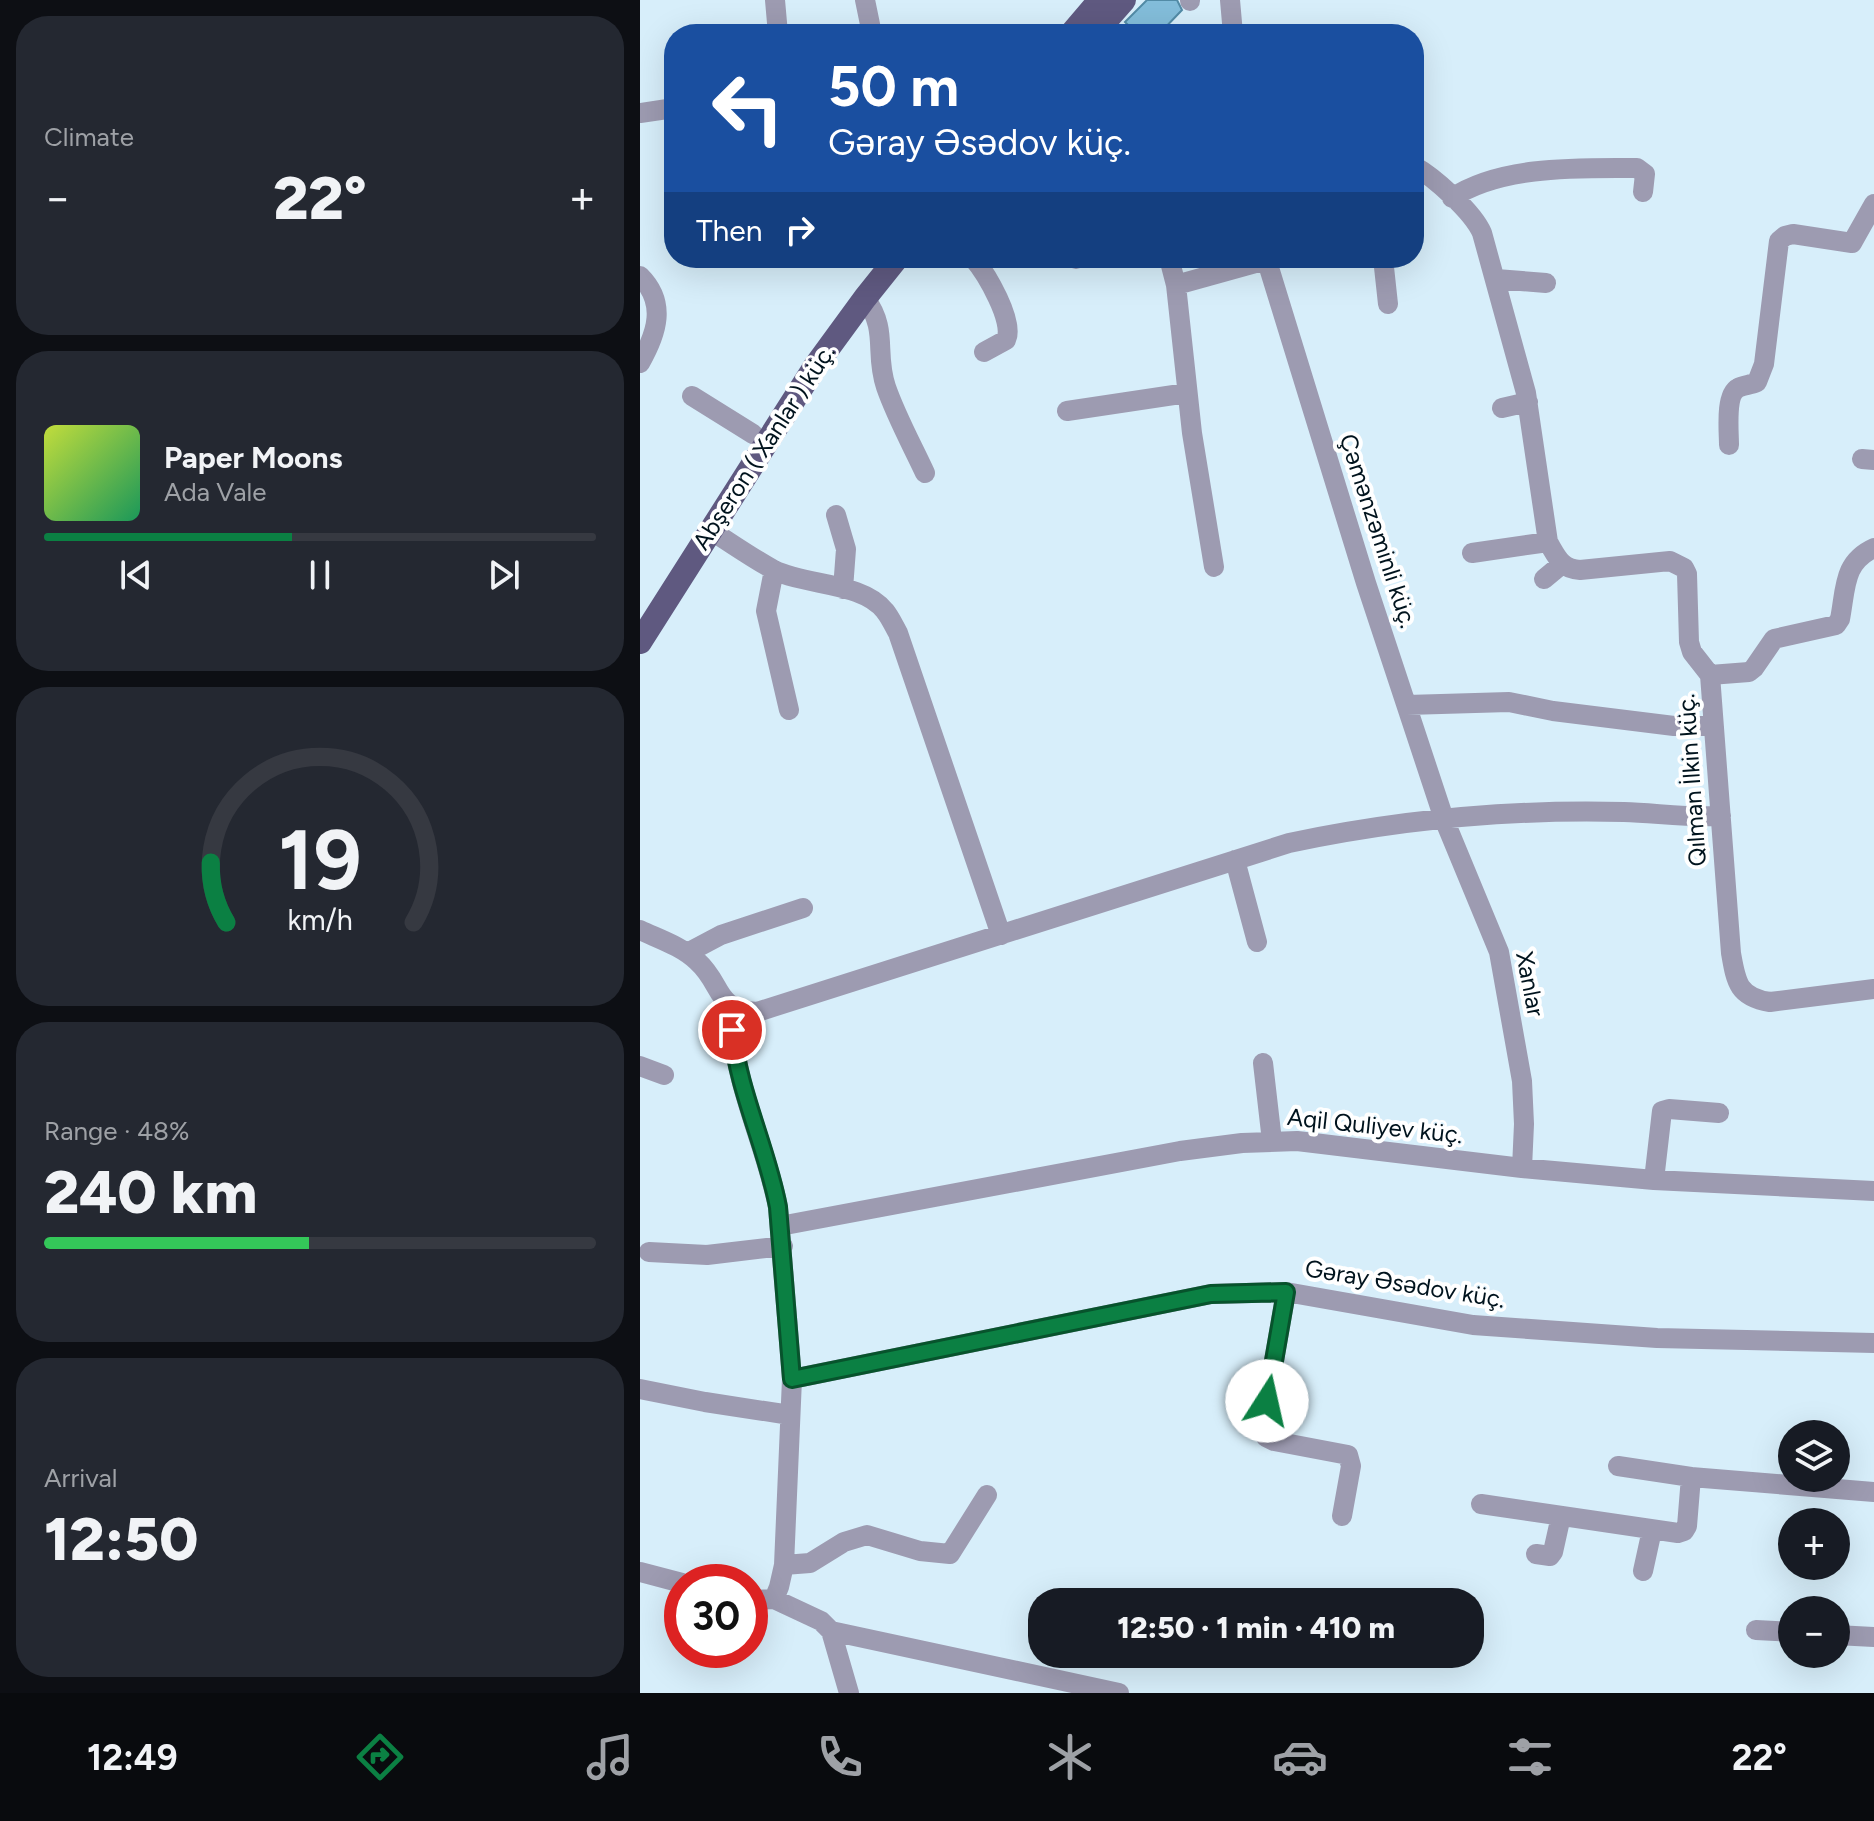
<!DOCTYPE html>
<meta charset="utf-8">
<style>
:root{--surface:#171b24;--page:#242831;--text:#f1f3f6;--muted:#9ea1a6;--line:#363941;--accent:#0b8043}
body{margin:0;font-family:Figtree,sans-serif;background:var(--page);color:var(--text);height:100vh;display:flex;flex-direction:column;font-size:30px;white-space:nowrap}
*{box-sizing:border-box;margin:0}
p{font-size:26px;color:var(--muted)}
.icon{flex:none;width:44px;height:44px;fill:none;stroke:currentColor;stroke-width:2;stroke-linecap:round;stroke-linejoin:round}
.map{position:relative;flex:1;overflow:hidden}
.details{display:flex;flex-direction:column;gap:16px;padding:16px;background:#0d0f14;width:640px}
.details>*{flex:none}
.top-card{position:absolute;left:24px;top:24px;width:760px;height:244px;border-radius:32px;box-shadow:0 8px 32px #0002;background:#1a4fa0;color:#fff;overflow:hidden}
.controls{position:absolute;left:1138px;top:1420px;display:grid;gap:16px}
.controls a{display:grid;place-items:center;width:72px;height:72px;border-radius:50%;background:var(--surface);box-shadow:0 8px 32px #0002;font-size:40px}
.speed{position:absolute;left:24px;top:1564px;display:flex;gap:16px;font-size:40px;font-weight:700;text-align:center}
.speed>*{display:grid;place-content:center;width:104px;height:104px;border-radius:50%;background:var(--surface);box-shadow:0 8px 32px #0002;line-height:1}
.speed .limit{border:12px solid #d22;background:#fff;color:#111}
.pin{position:absolute;display:grid;place-items:center;width:68px;height:68px;color:#fff;margin:-34px;border:4px solid #fff;border-radius:50%;box-shadow:0 2px 8px #0007}
.me{position:absolute;width:88px;margin:-44px;rotate:10deg;stroke-linejoin:round;filter:drop-shadow(0 0 6px #0008)}
.turn{display:flex;align-items:center;gap:28px;height:168px;padding:0 32px;font-size:36px}
.turn .icon{width:104px;height:104px;stroke-width:2.5}
.turn b{display:block;font-size:56px;line-height:68px}
.then{display:flex;align-items:center;height:76px;padding:0 32px;background:#0003;gap:16px;font-size:30px}
.big{font-size:60px;font-weight:800;line-height:1.1}
.details .widget{flex:1;display:flex;flex-direction:column;justify-content:center;gap:12px;min-width:0;padding:0 28px;border-radius:32px;background:var(--page)}
.details .dial{align-items:center;gap:0}
.dial svg{height:208px;overflow:visible;fill:none;stroke:var(--line);stroke-width:7;stroke-linecap:round;text-anchor:middle}
.dial text{fill:var(--text);stroke:none}
.song{display:flex;align-items:center;gap:24px}
.cover{width:96px;height:96px;border-radius:12px;background:linear-gradient(135deg,hsl(70 70% 55%),hsl(150 70% 35%))}
.played{height:8px;border-radius:4px;background:linear-gradient(90deg,var(--accent) 45%,var(--line) 45%)}
.keys{display:flex;justify-content:space-around;direction:ltr}
.heat{display:flex;justify-content:space-between;align-items:center;font-size:44px;direction:ltr}
.charge{height:12px;border-radius:6px;background:linear-gradient(90deg,#34c759 48%,var(--line) 0)}
.trip{position:absolute;left:388px;top:1588px;width:456px;height:80px;border-radius:32px;background:var(--surface);box-shadow:0 8px 32px #0002;font-weight:800;line-height:80px;text-align:center}
.dock{display:flex;height:128px;justify-content:space-around;align-items:center;background:#090b0e;color:var(--muted)}
.dock .icon{width:56px;height:56px}
.dock .active{color:var(--accent)}
.dock b{font-size:36px;color:var(--text)}
main{display:flex;flex:1;min-height:0}
.map>svg:first-child{display:block}
.building{fill:#83bdda;stroke:#528ba6;stroke-width:2}
.lines{fill:none;stroke-linecap:round;stroke-linejoin:round}
.minor{stroke:#9d9bb1;stroke-width:20}
.major{stroke:#5f5980;stroke-width:24}
.route-casing{stroke:#07532c;stroke-width:20}
.route{stroke:#0b8043;stroke-width:14}
.labels{text-anchor:middle;stroke-width:8;stroke-linejoin:round;paint-order:stroke}
.street-label{font-size:24px;fill:#00131d;stroke:#fff}
</style>
<main>
<section class="details">
<div class="widget"><p>Climate</p>
<div class="heat"><a>−</a><b class="big">22°</b><a>+</a></div>
</div>
<div class="widget">
<div class="song"><i class="cover"></i><div><b>Paper Moons</b><p>Ada Vale</p></div></div>
<div class="played"></div>
<div class="keys"><svg class="icon" aria-label="previous" viewBox="0 0 24 24"><path d="M18 5L8 12l10 7zM5 5v14"/></svg><svg class="icon" aria-label="pause" viewBox="0 0 24 24"><path d="M8 5v14M16 5v14"/></svg><svg class="icon" aria-label="next" viewBox="0 0 24 24"><path d="M6 5l10 7-10 7zM19 5v14"/></svg></div>
</div>
<div class="widget dial"><svg viewBox="0 0 100 80">
<path d="M14 69A42 42 0 1 1 86 69"/>
<path d="M14 69A42 42 0 0 1 8 46" stroke="#0b8043"/>
<text x="50" y="56" font-size="32" font-weight="700">19</text>
<text x="50" y="72" font-size="11">km/h</text>
</svg></div>
<div class="widget"><p>Range · 48%</p><b class="big">240 km</b><div class="charge"></div></div>
<div class="widget"><p>Arrival</p><b class="big">12:50</b></div>
</section>
<div class="map">
<svg width="1234" height="1693" viewBox="0 0 1234 1693">
<rect width="100%" height="100%" fill="#d7eefa"/>
<path class="building" d="M 507,0 L 537,0 L 542,10 L 519,34 L 497,34 L 485,22 Z"/>
<g class="lines">
<path class="minor" d="M 135,0 L 138,34
M 225,0 L 232,34
M 550,0 L 550,1
M 590,0 L 593,34
M 0,113 L 34,108
M 774,166 C 794,177 833,212 842,233 L 886,393 L 908,542 C 917,557 921,569 940,570 L 1030,561 L 1044,568 L 1047,574 L 1049,642 L 1052,652 L 1070,675 L 1091,953 C 1096,982 1098,997 1130,1002 L 1234,989
M 812,198 C 861,165 940,168 997,168 L 1005,174 L 1003,192
M 333,258 C 346,273 375,322 366,340 L 344,352
M 529,258 L 536,285 L 552,433 L 574,567
M 626,258 L 726,583 L 804,819 L 859,952 L 882,1081 L 884,1124 L 882,1168
M 743,258 L 748,304
M 436,259 L 436,258
M 0,276 C 27,303 17,333 0,363
M 856,279 L 906,283
M 536,285 L 626,260
M 225,298 C 249,331 234,352 246,387 C 256,416 272,445 285,473
M 52,396 L 113,434
M 862,408 L 888,402
M 427,411 L 547,393
M 1089,445 C 1089,432 1085,395 1098,388 C 1103,385 1111,385 1117,382 L 1124,364 L 1139,241 L 1145,236 L 1153,234 L 1212,243 L 1234,204
M 1222,459 L 1234,460
M 196,515 L 206,549 L 203,589
M 70,530 C 91,543 112,558 134,570 C 166,586 223,582 245,611 C 250,617 254,626 258,633 L 361,935
M 832,553 L 908,542
M 134,570 L 126,611 L 149,710
M 904,579 L 922,564
M 1070,675 L 1109,672 L 1114,668 L 1134,639 L 1196,625 L 1200,619 C 1206,588 1203,562 1234,548
M 767,705 L 869,702 L 913,711 L 1034,726 L 1074,726
M 595,860 L 617,942
M 0,930 C 19,939 41,946 57,961 C 84,985 73,1009 117,1012 L 649,843 C 758,820 872,809 984,812 C 1016,813 1049,818 1081,816
M 47,953 L 81,935 L 163,908
M 92,1008 C 90,1077 125,1141 138,1207 L 152,1379 L 144,1565 L 139,1587 L 134,1599
M 623,1063 L 632,1141
M 0,1066 L 24,1075
M 1014,1180 L 1022,1111 L 1029,1109 L 1079,1113
M 140,1226 L 540,1151 L 602,1143 L 657,1141 L 882,1168 L 1014,1180 L 1234,1191
M 9,1252 L 67,1255 L 143,1246
M 646,1292 L 622,1429 L 626,1437 L 634,1441 L 708,1455 L 711,1466 L 702,1516
M 152,1379 L 571,1294 L 646,1292 L 833,1325 L 1017,1338 L 1234,1343
M 0,1389 L 65,1402 L 150,1415
M 978,1466 L 1051,1477
M 841,1504 L 1038,1533 L 1044,1531 L 1047,1526 L 1051,1477 L 1234,1492
M 896,1554 L 910,1556 L 913,1552 L 921,1516
M 144,1565 L 170,1563 L 204,1542 L 227,1535 L 280,1551 L 310,1554 L 347,1495
M 1003,1571 L 1012,1530
M 0,1572 L 42,1583
M 110,1600 L 134,1599 L 181,1621 L 191,1631 L 479,1693
M 1116,1630 L 1152,1632
M 191,1631 L 209,1693
M 1196,1635 L 1234,1637"/>
<path class="major" d="M 431,34 L 460,0
M 454,34 L 484,0
M 0,642 L 176,365 L 225,298 L 257,258"/>
</g>
<g class="lines">
<defs>
<path id="route" d="M 92,1030 C 98,1091 127,1148 138,1207 L 152,1379 L 571,1294 L 646,1292 L 627,1401"/>
</defs>
<use href="#route" class="route-casing"/>
<use href="#route" class="route"/>
</g>
<g class="labels">
<g class="street-label">
<text transform="translate(124 447) rotate(-57)" y="8">Abşeron ( Xanlar ) küç.</text>
<text transform="translate(738 531) rotate(72)" y="8">Çəmənzəminli küç.</text>
<text transform="translate(1052 780) rotate(-94)" y="8">Qılman İlkin küç.</text>
<text transform="translate(890 984) rotate(79)" y="8">Xanlar</text>
<text transform="translate(735 1126) rotate(6)" y="8">Aqil Quliyev küç.</text>
<text transform="translate(765 1284) rotate(9)" y="8">Gəray Əsədov küç.</text>
</g>
</g>
</svg>
<div class="controls">
<a><svg class="icon" aria-label="layers" viewBox="0 0 24 24"><path d="M12 4l9 5-9 5-9-5zM3 14l9 5 9-5"/></svg></a>
<a>+</a>
<a>−</a>
</div>
<div class="speed"><div class="limit">30</div></div>
<div class="pin" style="left:92px;top:1030px;background:#d93025"><svg class="icon" aria-label="arrive" viewBox="0 0 24 24"><path d="M6 21V4h12l-3 4 3 4H6"/></svg></div>
<svg class="me" style="left:627px;top:1401px" viewBox="-20 -20 40 40"><circle r="19" fill="#fff"/><path d="M0-13L10 11 0 6-10 11z" fill="#0b8043"/></svg>
<div class="trip">12:50 · 1 min · 410 m</div>
<div class="top-card">
<div class="turn"><svg class="icon" aria-label="left" viewBox="0 0 24 24"><path d="M17 20v-9H6M10 6l-5 5 5 5"/></svg><div><b>50 m</b>Gəray Əsədov küç.</div></div>
<div class="then">Then<svg class="icon" aria-label="right" viewBox="0 0 24 24"><path d="M7 20v-9h11M14 6l5 5-5 5"/></svg></div>
</div>
</div>
</main>
<nav class="dock">
<b>12:49</b>
<svg class="icon active" aria-label="directions" viewBox="0 0 24 24"><path d="M12 3l9 9-9 9-9-9zM9 14v-3h6M13 9l2 2-2 2"/></svg>
<svg class="icon" aria-label="music" viewBox="0 0 24 24"><path d="M9 18V5l10-2v13"/><circle cx="6" cy="18" r="3"/><circle cx="16" cy="16" r="3"/></svg>
<svg class="icon" aria-label="phone" viewBox="0 0 24 24"><path d="M5 4h4l2 5-3 2q2 4 5 5l2-3 5 2v4C11 20 4 13 5 4z"/></svg>
<svg class="icon" aria-label="climate" viewBox="0 0 24 24"><path d="M12 3v18M4 7l16 10M4 17L20 7"/></svg>
<svg class="icon" aria-label="car" viewBox="0 0 24 24"><path d="M5 17H2v-5l4-1 3-4h7l3 4 3 1v5h-3M9 17h6M6 11h13"/><circle cx="7" cy="17" r="2"/><circle cx="17" cy="17" r="2"/></svg>
<svg class="icon" aria-label="filters" viewBox="0 0 24 24"><path d="M4 7h16M4 17h16"/><circle cx="9" cy="7" r="2"/><circle cx="15" cy="17" r="2"/></svg>
<b>22°</b>
</nav>
